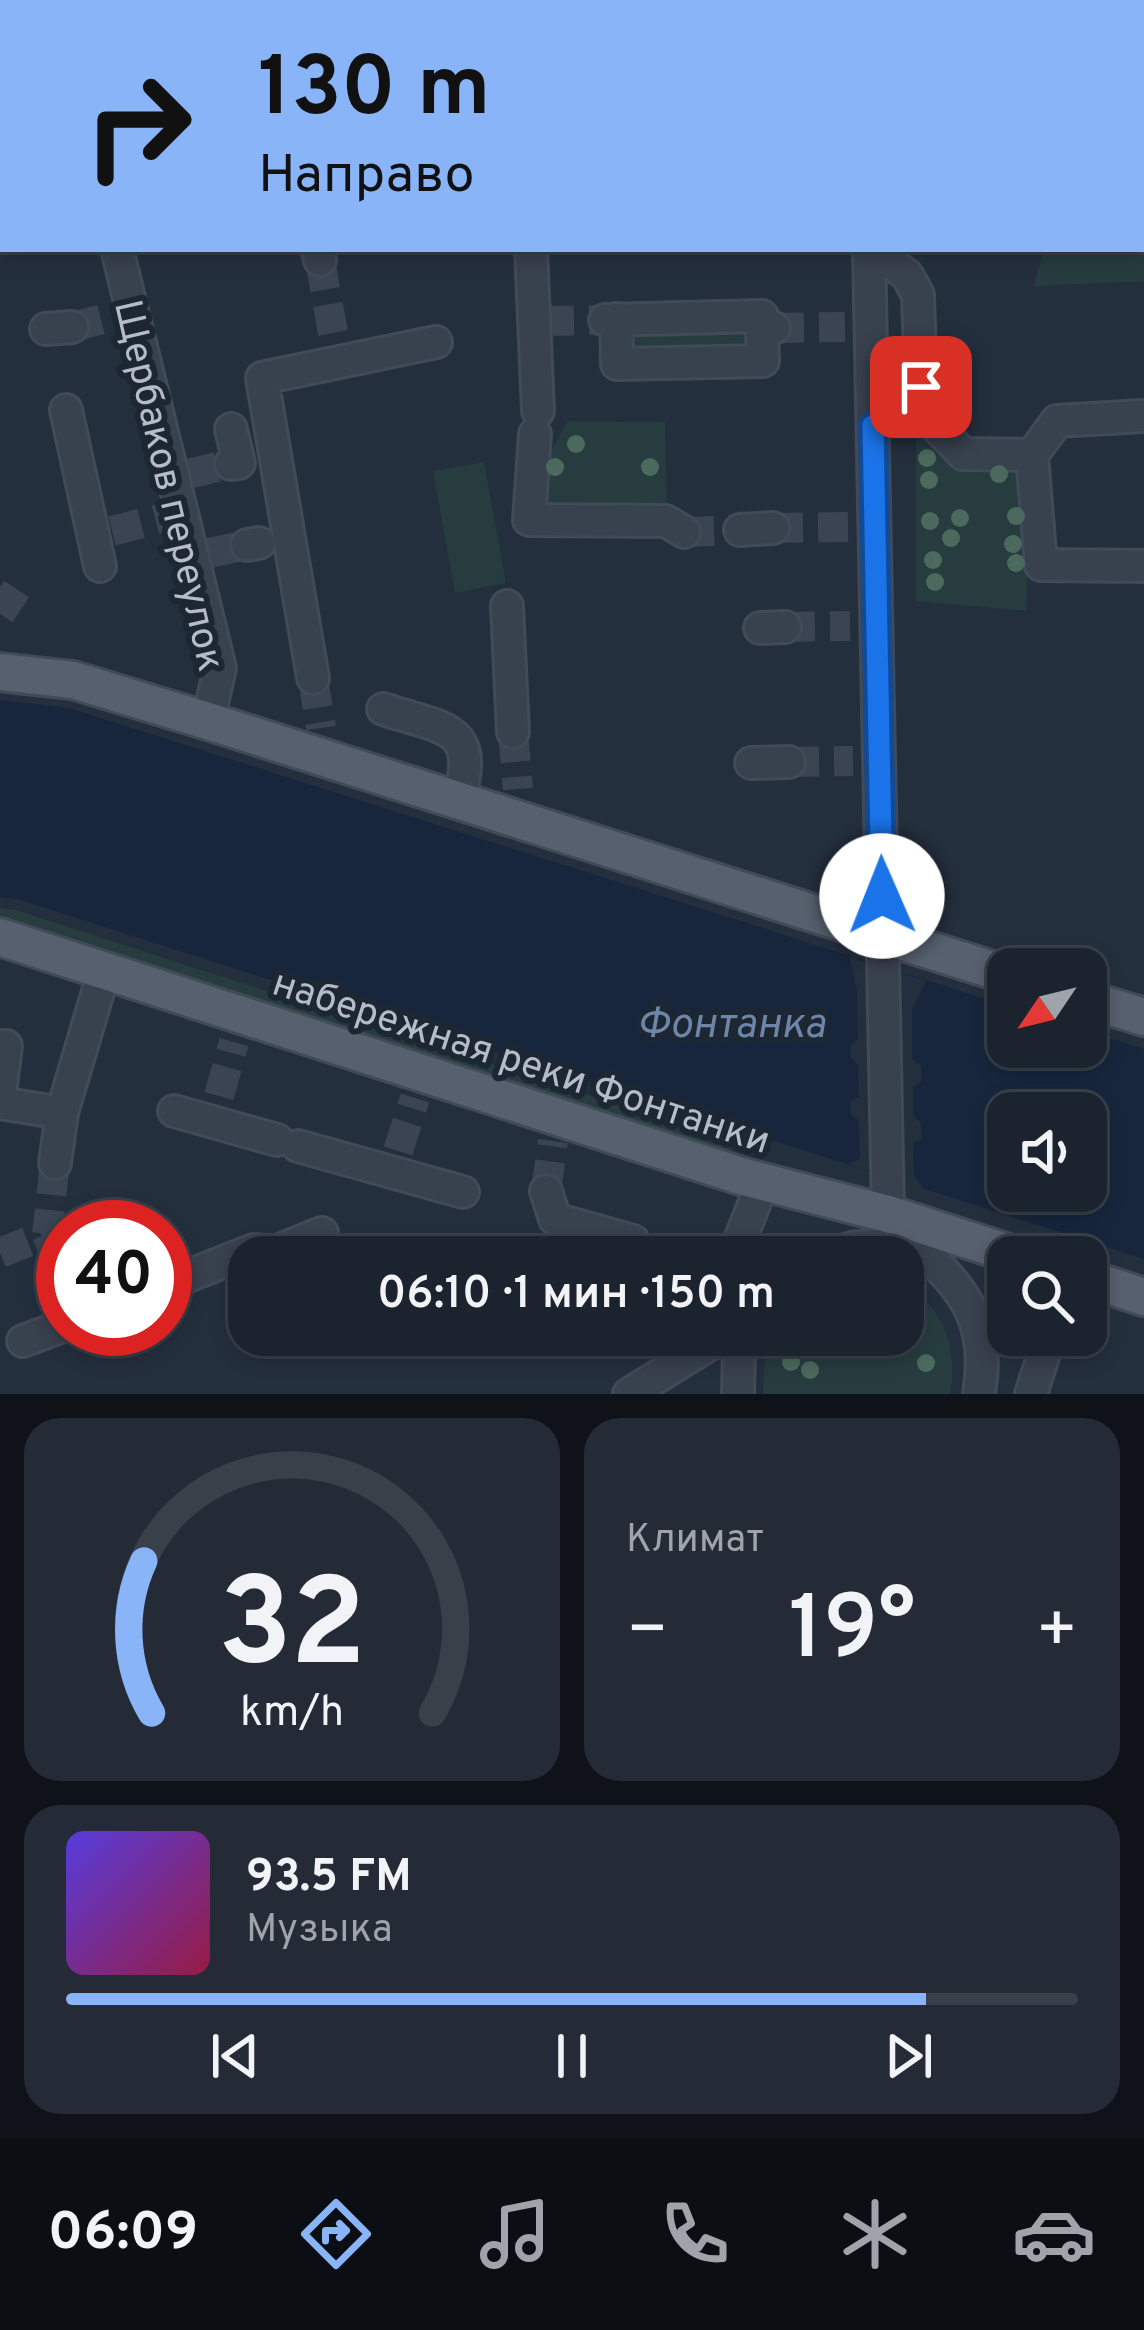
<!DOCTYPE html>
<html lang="ru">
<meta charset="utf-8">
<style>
:root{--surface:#1b232e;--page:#242b36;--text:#f1f3f6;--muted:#a0a4aa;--line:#39404a;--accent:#8ab4f8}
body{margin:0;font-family:Overpass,sans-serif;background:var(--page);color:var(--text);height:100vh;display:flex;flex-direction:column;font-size:45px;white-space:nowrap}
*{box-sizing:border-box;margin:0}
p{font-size:39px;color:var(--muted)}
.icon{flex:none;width:66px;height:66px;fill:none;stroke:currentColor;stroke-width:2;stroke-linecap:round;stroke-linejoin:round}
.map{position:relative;height:1394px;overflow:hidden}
.drawer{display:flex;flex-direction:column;gap:24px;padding:24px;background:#0f1319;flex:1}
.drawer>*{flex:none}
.hud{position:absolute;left:0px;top:0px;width:1146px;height:252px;box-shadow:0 6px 18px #0003,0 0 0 3px var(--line);background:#8ab4f8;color:#111;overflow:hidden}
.needle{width:78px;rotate:235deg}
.controls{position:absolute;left:987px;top:948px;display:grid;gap:24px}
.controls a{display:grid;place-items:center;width:120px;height:120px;border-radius:24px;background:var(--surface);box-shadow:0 6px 18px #0003,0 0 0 3px var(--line);font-size:60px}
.speed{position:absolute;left:36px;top:1200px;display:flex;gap:24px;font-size:60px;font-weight:700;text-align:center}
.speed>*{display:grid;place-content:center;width:156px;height:156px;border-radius:50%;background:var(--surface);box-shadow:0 6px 18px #0003,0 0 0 3px var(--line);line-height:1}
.speed .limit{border:18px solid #d22;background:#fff;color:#111}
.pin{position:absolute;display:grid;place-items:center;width:102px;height:102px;color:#fff;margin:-51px;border-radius:24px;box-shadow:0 6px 18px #0006}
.me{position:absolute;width:132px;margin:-66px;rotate:359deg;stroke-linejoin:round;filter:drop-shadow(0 0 9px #0008)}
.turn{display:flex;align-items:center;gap:42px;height:252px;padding:0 60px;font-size:54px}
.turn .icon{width:156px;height:156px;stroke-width:2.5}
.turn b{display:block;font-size:84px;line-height:102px}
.big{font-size:90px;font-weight:600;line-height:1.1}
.drawer .card{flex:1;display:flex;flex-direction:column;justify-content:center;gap:18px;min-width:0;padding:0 42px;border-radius:36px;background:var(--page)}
.drawer .dial{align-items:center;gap:0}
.dial svg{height:312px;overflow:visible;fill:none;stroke:var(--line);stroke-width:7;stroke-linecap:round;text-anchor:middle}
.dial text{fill:var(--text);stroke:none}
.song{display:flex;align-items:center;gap:36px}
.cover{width:144px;height:144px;border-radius:18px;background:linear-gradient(135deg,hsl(250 70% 55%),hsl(340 70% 35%))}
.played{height:12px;border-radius:6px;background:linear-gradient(90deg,var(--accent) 85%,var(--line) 85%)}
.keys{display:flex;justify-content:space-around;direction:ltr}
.heat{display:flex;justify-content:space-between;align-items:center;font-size:66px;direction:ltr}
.drawer .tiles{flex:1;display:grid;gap:24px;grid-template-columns:1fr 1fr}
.card:last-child{grid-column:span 2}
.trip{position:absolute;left:228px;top:1236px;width:696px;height:120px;border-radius:36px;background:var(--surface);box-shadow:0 6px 18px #0003,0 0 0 3px var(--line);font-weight:600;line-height:120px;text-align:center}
.tab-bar{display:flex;height:192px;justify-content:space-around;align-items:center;background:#0b0e12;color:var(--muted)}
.tab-bar .icon{width:84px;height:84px}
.tab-bar .active{color:var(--accent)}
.tab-bar b{font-size:54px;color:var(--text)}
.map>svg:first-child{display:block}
.green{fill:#263c3f}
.water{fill:#17263c;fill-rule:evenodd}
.pier{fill:#242f3e}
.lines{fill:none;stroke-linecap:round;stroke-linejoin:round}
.minor-tunnel{stroke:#3a4453;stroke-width:30;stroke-dasharray:30 15;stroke-linecap:butt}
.minor-casing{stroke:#414a57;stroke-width:36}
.major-casing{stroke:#414a57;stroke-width:42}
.minor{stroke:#38414e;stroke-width:30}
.major{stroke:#56606e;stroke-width:36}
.tree{fill:#4b6a5d}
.route-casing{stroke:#114b97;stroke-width:30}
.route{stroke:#1a73e8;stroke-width:21}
.labels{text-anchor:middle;stroke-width:12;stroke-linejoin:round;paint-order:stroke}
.street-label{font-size:39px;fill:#b4bcc9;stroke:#1d2633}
.water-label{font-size:42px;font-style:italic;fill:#6d86a8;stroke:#1d2633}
</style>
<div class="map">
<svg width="1144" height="1394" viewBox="0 0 1144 1394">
<rect width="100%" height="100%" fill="#242f3e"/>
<path class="green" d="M 1144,232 L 1144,281 L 1034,286 L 1044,249 L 1143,249 Z
M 747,328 L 748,351 L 626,352 L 626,329 Z
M 924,420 L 1014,467 C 1034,496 1027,575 1026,611 L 916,601 L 916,441 L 917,428 Z
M 568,421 L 665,422 L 667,514 L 543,512 L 540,470 Z
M 484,462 L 506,583 L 455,593 L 433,471 Z
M 0,908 L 16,910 L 733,1142 L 730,1154 L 0,921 Z
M 903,1286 C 945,1305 958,1351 950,1394 L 763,1394 L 765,1360 L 776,1335 L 903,1335 Z"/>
<path class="water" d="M 0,700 L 69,708 L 1008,1006 L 1008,1047 L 1086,1047 L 1086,1031 L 1144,1049 L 1144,1259 L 17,899 L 0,897 ZM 1008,1113 L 1086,1113 L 1086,1191 L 1008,1191 Z"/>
<path class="pier" d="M 849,956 L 926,981 L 912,1010 L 912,1059 L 921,1066 L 922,1081 L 913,1087 L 913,1116 L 921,1123 L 922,1138 L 913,1143 L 914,1175 L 925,1190 L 849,1164 L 860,1158 L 859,1121 L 851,1114 L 851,1101 L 859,1097 L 858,1065 L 851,1057 L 851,1046 L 858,1039 L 857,991 Z"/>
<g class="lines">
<path class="minor-tunnel" d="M 320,260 L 333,333
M 544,321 L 605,320
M 72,327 L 111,317
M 774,328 L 845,327
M 188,474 L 231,464
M 773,528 L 848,527
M 112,531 L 162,518
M 684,532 L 740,530
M 209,553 L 247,545
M 0,614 L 18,587 L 17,578
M 785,627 L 850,626
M 313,678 L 321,728
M 513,732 L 518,789
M 789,762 L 853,761
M 219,1096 L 234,1042
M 398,1151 L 415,1098
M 546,1191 L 553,1141
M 47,1234 L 63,1273
M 0,1253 L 47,1234 L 55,1163"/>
<defs>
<path id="minor" d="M 56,0 L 57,3
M 190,0 L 191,3
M 408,0 L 409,3
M 864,0 L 864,3
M 1063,3 L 1065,0
M 117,249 L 220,668 L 208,721
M 317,249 L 320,260
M 531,249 L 538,411
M 869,249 L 888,1214 C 942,1276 995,1299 979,1394
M 869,260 L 892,264 L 907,275 L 918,295 L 921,387 L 902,416 L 873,426
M 616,319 L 617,364 L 763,361 L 762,329
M 605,320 L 762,316 L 762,329 L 774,328
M 46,329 L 72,327
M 912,401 L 963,454 L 1032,455 L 1041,565 L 1144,566
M 66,410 L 100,566
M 535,434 L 529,520 L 666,521 L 684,532
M 1032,455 L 1057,421 L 1144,416
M 231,464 L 239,463 L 231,429
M 740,530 L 773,528
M 247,545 L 259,543
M 507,606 L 513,732
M 760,628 L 785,627
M 313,678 L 262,378 L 436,342
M 383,709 C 443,729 482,725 458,801
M 751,763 L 789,762
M 0,1046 L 6,1046 L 0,1093
M 0,1103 L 62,1113
M 174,1111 L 277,1140
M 298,1146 L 463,1192
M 55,1163 L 62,1113 L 105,968
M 546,1191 L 555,1219 L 633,1241
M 733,1257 L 763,1182
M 819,1257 L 852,1248 L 925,1240
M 165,1285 L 254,1250 L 275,1252 L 322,1233
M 23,1341 L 63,1326
M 629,1394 L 725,1335
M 738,1394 L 739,1352 L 746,1335
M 1031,1394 L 1050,1335"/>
<path id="major" d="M 0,672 L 73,680 L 208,721 L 1008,975
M 0,937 L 744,1177 L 888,1214 L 1021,1257
M 1086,999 L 1144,1017
M 1086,1278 L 1144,1297"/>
</defs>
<use href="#minor" class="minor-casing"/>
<use href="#major" class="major-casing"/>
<use href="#minor" class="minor"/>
<use href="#major" class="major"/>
</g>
<g class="tree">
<circle cx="954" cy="396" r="9"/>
<circle cx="955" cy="421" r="9"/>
<circle cx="576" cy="444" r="9"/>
<circle cx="927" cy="458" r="9"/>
<circle cx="555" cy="467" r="9"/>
<circle cx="650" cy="467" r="9"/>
<circle cx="999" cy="474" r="9"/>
<circle cx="929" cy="480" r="9"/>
<circle cx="1016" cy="516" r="9"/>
<circle cx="960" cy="518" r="9"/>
<circle cx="930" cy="521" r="9"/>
<circle cx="951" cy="538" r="9"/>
<circle cx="1013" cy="544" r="9"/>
<circle cx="933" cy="560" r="9"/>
<circle cx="1016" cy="563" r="9"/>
<circle cx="935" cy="582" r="9"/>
<circle cx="818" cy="1345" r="9"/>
<circle cx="791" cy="1362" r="9"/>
<circle cx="926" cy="1363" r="9"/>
<circle cx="810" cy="1370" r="9"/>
</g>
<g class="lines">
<defs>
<path id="route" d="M 882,896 L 873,426 L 902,416 L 921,387"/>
</defs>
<use href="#route" class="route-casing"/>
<use href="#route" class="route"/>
</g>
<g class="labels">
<g class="street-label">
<text transform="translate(171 485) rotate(77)" y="14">Щербаков переулок</text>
<text transform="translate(522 1060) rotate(18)" y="14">набережная реки Фонтанки</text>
</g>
<g class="water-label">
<text x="731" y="1037">Фонтанка</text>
</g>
</g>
</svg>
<div class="controls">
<a><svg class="needle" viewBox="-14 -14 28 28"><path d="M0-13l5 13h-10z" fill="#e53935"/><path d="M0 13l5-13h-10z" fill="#a0a4aa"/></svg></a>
<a><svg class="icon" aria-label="sound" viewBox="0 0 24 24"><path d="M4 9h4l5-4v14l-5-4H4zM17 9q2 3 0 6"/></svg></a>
<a><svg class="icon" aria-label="search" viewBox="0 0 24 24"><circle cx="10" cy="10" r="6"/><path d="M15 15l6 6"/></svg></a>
</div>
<div class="speed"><div class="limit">40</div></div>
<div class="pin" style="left:921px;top:387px;background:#d93025"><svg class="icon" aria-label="arrive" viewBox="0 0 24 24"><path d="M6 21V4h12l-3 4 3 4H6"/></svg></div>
<svg class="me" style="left:882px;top:896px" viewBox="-20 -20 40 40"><circle r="19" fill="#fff"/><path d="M0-13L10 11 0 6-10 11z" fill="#1a73e8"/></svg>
<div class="trip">06:10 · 1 мин · 150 m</div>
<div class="hud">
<div class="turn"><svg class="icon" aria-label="right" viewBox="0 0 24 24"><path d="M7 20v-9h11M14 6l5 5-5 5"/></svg><div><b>130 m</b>Направо</div></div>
</div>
</div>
<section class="drawer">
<div class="tiles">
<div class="card dial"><svg viewBox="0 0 100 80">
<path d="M14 69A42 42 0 1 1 86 69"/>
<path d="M14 69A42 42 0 0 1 12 30" stroke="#8ab4f8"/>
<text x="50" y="56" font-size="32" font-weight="700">32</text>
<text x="50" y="72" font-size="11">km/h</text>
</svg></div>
<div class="card"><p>Климат</p>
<div class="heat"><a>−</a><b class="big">19°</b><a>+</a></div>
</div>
<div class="card">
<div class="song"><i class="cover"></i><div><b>93.5 FM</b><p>Музыка</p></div></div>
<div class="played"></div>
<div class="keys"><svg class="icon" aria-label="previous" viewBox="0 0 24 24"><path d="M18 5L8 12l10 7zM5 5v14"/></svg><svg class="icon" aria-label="pause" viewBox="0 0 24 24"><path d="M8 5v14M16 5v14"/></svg><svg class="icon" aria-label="next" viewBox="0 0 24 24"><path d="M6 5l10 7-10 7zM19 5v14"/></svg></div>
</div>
</div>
</section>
<nav class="tab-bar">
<b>06:09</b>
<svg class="icon active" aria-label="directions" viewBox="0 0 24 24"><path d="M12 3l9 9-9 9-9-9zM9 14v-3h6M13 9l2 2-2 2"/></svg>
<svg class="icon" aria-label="music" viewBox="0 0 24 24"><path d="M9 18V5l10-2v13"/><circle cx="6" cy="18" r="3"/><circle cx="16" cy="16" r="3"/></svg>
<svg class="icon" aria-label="phone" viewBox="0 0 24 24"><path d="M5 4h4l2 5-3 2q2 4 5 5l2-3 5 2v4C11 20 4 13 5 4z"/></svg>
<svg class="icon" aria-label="climate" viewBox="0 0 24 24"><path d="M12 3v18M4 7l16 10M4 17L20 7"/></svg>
<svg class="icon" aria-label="car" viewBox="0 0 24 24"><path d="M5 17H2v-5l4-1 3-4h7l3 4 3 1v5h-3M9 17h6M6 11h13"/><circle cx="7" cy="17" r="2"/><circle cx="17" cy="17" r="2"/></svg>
</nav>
